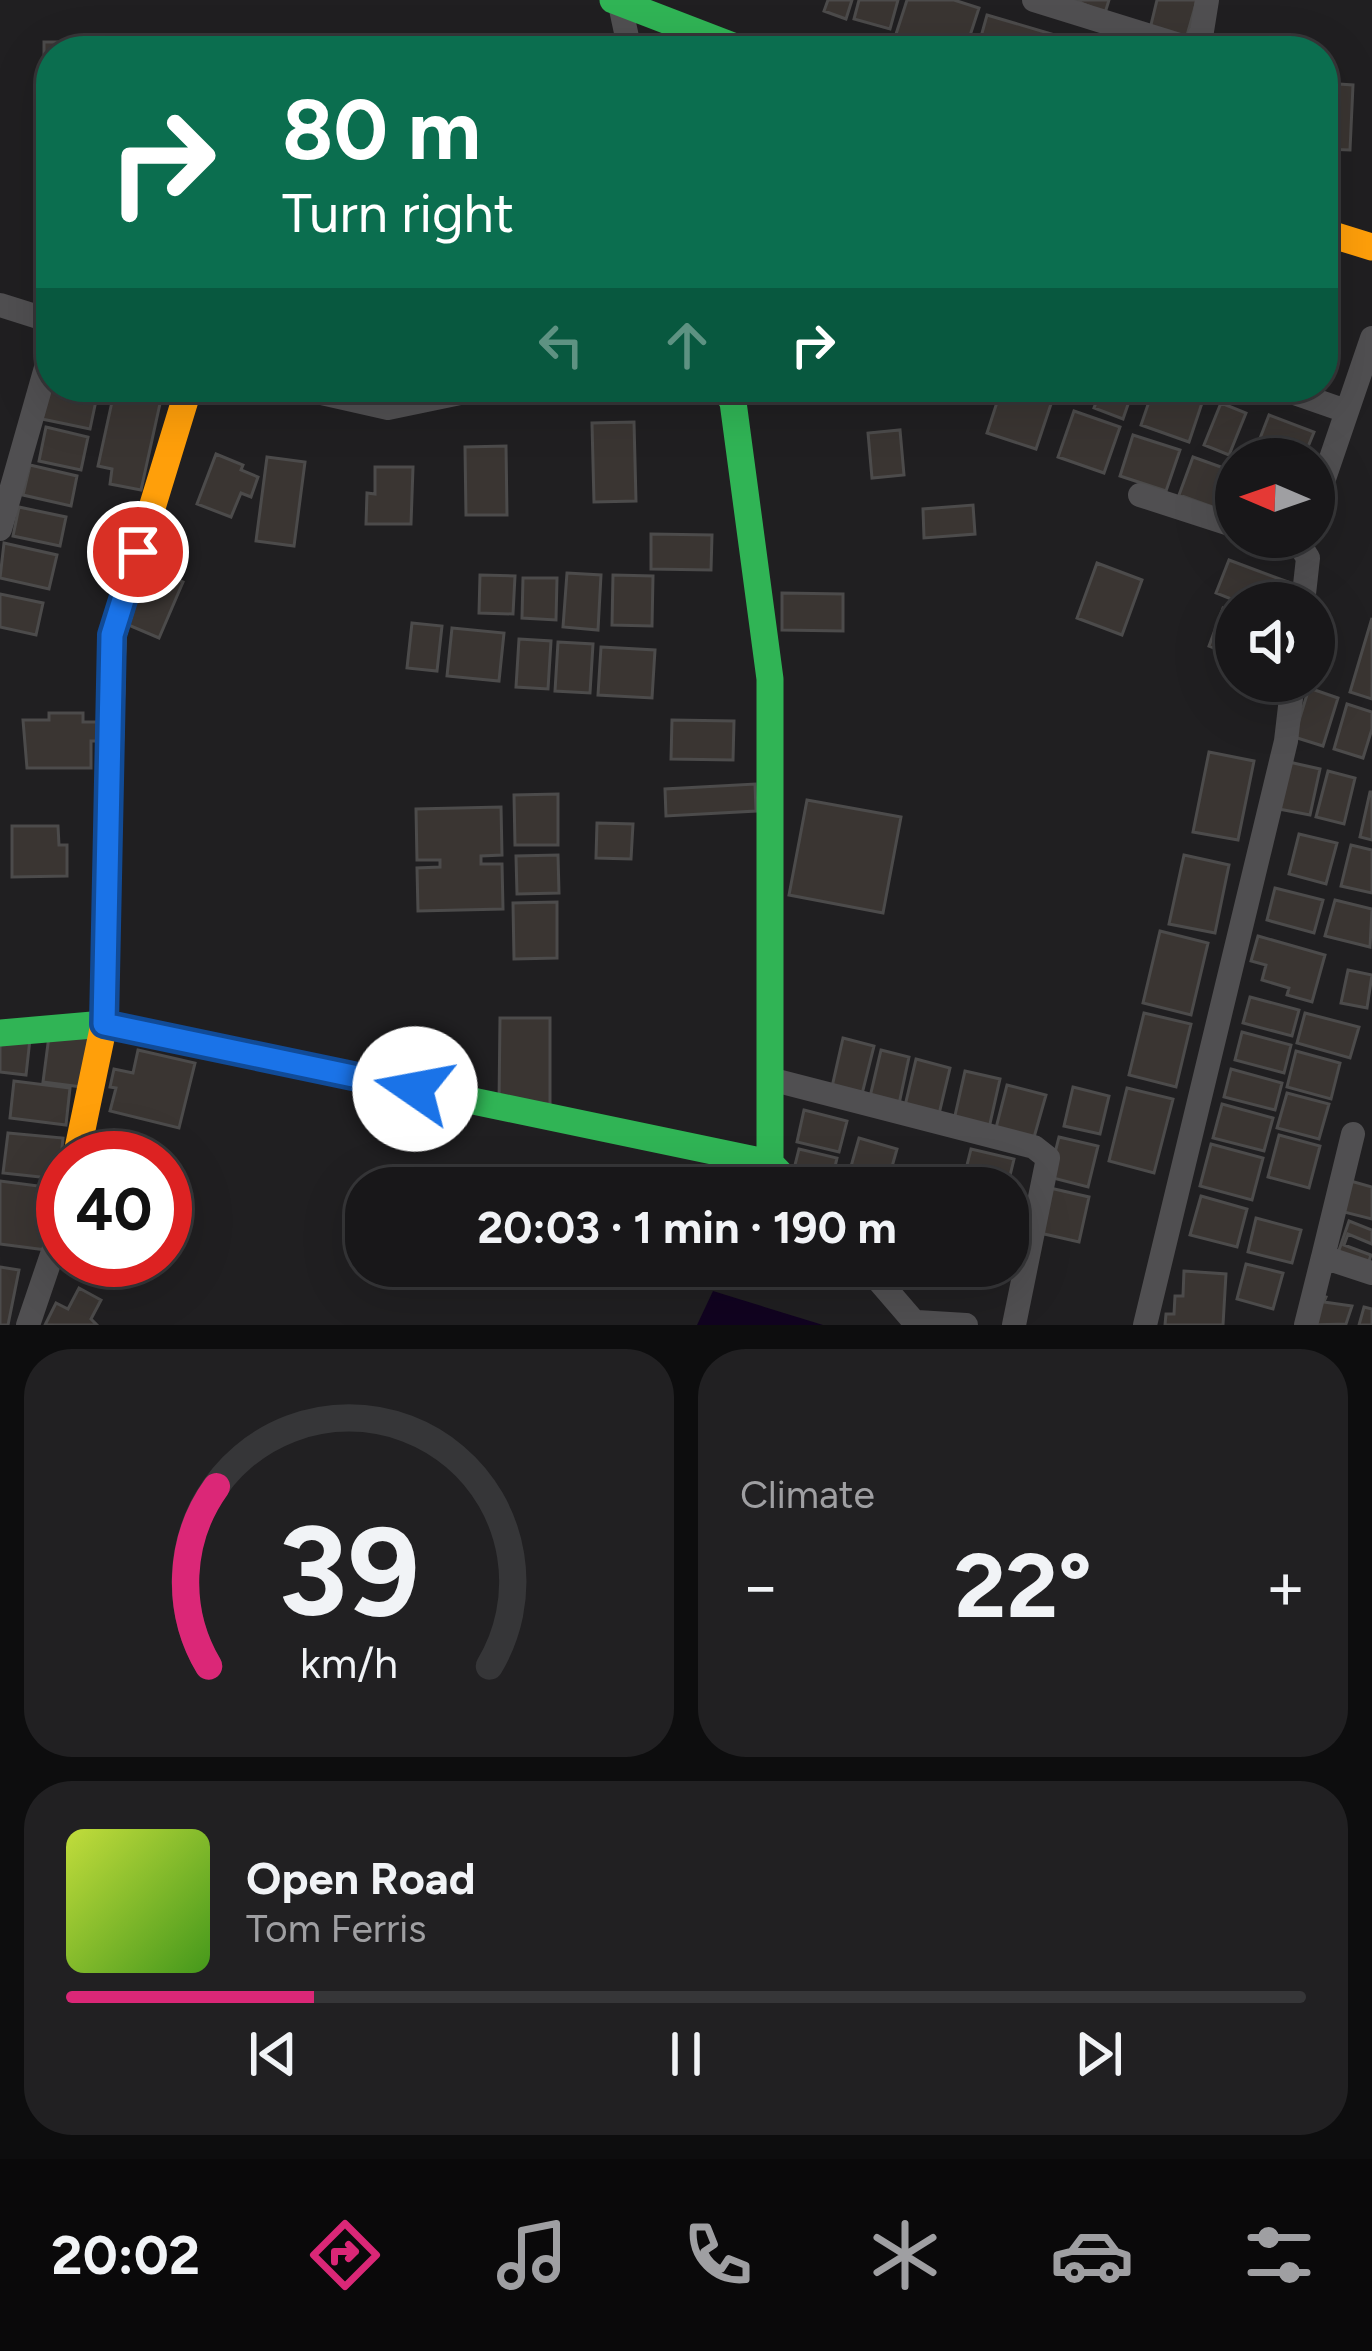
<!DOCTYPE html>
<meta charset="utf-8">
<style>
:root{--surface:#181719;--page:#212022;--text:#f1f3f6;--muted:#9f9fa2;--line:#363638;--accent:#db2777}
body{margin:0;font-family:Figtree,sans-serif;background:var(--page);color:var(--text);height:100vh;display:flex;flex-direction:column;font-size:45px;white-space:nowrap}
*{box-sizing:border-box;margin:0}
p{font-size:39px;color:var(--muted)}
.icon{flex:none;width:66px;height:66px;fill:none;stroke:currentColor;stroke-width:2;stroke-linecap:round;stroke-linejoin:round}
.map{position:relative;height:1325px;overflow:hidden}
.details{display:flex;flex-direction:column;gap:24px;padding:24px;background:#0d0d0e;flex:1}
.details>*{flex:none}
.guide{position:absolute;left:36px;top:36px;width:1302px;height:366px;border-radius:48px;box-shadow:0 12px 48px #0002,0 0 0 3px var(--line);background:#0b6e4f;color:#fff;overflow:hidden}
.needle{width:78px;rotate:272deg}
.tools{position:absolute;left:1215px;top:438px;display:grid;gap:24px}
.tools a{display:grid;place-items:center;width:120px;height:120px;border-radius:50%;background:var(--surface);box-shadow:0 12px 48px #0002,0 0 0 3px var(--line);font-size:60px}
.speed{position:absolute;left:36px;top:1131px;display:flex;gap:24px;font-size:60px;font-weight:700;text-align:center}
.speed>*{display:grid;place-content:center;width:156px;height:156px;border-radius:50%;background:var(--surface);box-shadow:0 12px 48px #0002,0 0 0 3px var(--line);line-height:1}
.speed .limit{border:18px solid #d22;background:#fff;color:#111}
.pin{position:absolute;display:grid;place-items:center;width:102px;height:102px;color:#fff;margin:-51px;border:6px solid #fff;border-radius:50%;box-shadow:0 3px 12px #0007}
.me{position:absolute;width:132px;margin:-66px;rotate:282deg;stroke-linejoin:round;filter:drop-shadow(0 0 9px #0008)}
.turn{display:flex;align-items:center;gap:42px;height:252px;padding:0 48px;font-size:54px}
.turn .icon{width:156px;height:156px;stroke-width:2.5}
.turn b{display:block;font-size:84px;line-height:102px}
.lanes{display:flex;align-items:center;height:114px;padding:0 48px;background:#0003;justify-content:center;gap:60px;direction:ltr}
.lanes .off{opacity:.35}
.big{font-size:90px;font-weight:700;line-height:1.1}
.details .card{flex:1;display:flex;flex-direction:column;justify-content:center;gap:18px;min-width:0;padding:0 42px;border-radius:48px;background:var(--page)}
.details .dial{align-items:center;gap:0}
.dial svg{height:312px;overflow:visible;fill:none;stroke:var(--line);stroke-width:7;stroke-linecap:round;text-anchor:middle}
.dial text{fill:var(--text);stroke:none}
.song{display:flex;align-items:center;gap:36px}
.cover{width:144px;height:144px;border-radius:18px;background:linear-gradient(135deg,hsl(70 70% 55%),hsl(100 70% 35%))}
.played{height:12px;border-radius:6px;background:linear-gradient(90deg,var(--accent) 20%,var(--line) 20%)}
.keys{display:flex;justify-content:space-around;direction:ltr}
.heat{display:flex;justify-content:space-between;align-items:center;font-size:66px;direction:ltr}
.details .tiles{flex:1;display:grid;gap:24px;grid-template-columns:1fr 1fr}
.card:last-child{grid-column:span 2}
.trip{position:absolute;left:345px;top:1167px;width:684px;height:120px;border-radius:48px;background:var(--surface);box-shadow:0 12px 48px #0002,0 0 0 3px var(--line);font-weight:700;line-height:120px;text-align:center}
.tabs{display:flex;height:192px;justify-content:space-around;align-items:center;background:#0a090a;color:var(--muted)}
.tabs .icon{width:84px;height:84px}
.tabs .selected{color:var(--accent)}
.tabs b{font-size:54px;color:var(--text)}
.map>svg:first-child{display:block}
.water{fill:#110320}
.building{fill:#3a3532;stroke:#4c4b4b;stroke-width:3}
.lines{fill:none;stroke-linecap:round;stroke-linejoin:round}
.street{stroke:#504f51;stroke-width:24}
.fast{stroke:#30b455;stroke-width:27}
.slow{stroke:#ff9f0a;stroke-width:27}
.route-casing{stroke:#114b97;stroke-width:30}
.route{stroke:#1a73e8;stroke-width:21}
</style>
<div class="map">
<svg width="1372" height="1325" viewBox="0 0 1372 1325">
<rect width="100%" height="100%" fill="#201f21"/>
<path class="water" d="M 713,1291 L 823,1325 L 697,1325 Z"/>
<path class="building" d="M 828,0 L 852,0 L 846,19 L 824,11 Z
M 859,0 L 898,0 L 890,29 L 854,19 Z
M 907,0 L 954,0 L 979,8 L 965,51 L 949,51 L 896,34 Z
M 1074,0 L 1109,0 L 1105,13 Z
M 1157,0 L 1197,0 L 1186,39 L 1150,29 Z
M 987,15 L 1055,35 L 1051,51 L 977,51 Z
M 545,35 L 554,51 L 516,51 Z
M 44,42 L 107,42 L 107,51 L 51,51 L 51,96 L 44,96 Z
M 1323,83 L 1353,85 L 1350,150 L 1323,149 Z
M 49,386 L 97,396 L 90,429 L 42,419 Z
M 377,387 L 423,387 L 423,390 L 377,392 Z
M 1002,387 L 1052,401 L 1036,449 L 987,433 Z
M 1034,387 L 1085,387 L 1079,403 Z
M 1102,387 L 1134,387 L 1123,419 L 1094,408 Z
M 1154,387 L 1193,387 L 1206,391 L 1189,442 L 1141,425 Z
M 115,388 L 161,399 L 141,490 L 110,484 L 112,469 L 98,466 Z
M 1221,403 L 1246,413 L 1229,455 L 1204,445 Z
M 1074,411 L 1120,427 L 1104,473 L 1058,457 Z
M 1269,415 L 1314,432 L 1303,459 L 1252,459 Z
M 634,422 L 636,501 L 594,502 L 592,423 Z
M 46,427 L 88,437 L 81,470 L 39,461 Z
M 900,430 L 904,475 L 872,478 L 868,433 Z
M 1133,435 L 1180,450 L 1166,491 L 1120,476 Z
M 506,446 L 507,515 L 466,515 L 465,447 Z
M 216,454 L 243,465 L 241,470 L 258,477 L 251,497 L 241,493 L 231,517 L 197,504 Z
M 267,457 L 305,462 L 294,546 L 256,541 Z
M 1193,457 L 1232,471 L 1218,509 L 1179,495 Z
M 30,465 L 77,476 L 71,506 L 23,495 Z
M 375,467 L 413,467 L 411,524 L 366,524 L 367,493 L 375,494 Z
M 973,505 L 975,534 L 924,538 L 923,509 Z
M 19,507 L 66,517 L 60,546 L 13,536 Z
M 651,534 L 712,535 L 711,570 L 651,569 Z
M 4,543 L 57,555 L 49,589 L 0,578 Z
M 1229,560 L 1288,582 L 1280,603 L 1241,603 L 1216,593 Z
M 1097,563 L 1142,580 L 1122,635 L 1077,618 Z
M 150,568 L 183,582 L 159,638 L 126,624 Z
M 567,573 L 601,575 L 598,630 L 563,627 Z
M 480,575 L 515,576 L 513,614 L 479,613 Z
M 613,575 L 653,576 L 652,626 L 612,625 Z
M 523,578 L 557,578 L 556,620 L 522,618 Z
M 782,593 L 843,594 L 843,631 L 782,630 Z
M 0,594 L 43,603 L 36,635 L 0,627 Z
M 1223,608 L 1236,612 L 1236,656 L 1209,646 Z
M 1372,618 L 1372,699 L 1350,692 Z
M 412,623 L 442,626 L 437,671 L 407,668 Z
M 452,628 L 504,633 L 499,681 L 447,676 Z
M 519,639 L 551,641 L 548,689 L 516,687 Z
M 558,642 L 593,644 L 590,693 L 555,691 Z
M 601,647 L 655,650 L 652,698 L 598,695 Z
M 1309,688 L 1338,698 L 1323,746 L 1294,737 Z
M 1347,704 L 1372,712 L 1372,729 L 1363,758 L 1334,749 Z
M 49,713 L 83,713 L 83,722 L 97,722 L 97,741 L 91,741 L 91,768 L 27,768 L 23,720 L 49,720 Z
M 672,720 L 734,721 L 733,760 L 671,759 Z
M 1209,752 L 1254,761 L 1238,840 L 1193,832 Z
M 1289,762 L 1320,769 L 1310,815 L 1279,809 Z
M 1328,771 L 1355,778 L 1344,824 L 1316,817 Z
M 755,784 L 756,811 L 666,816 L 665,789 Z
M 1370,792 L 1372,792 L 1372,840 L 1360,837 Z
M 558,794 L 558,845 L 515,845 L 514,795 Z
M 807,800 L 901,817 L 883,913 L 789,895 Z
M 501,807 L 502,855 L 481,856 L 481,864 L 502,864 L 503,909 L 418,911 L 417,868 L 440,867 L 440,860 L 417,860 L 416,809 Z
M 597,823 L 633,824 L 631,859 L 596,858 Z
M 12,826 L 58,826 L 59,845 L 67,845 L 67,876 L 12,877 Z
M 1299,834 L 1337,843 L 1326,884 L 1289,874 Z
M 1351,845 L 1372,850 L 1372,893 L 1341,886 Z
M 558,855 L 559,893 L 517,894 L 516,856 Z
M 1184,855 L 1229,865 L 1215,933 L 1169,924 Z
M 1275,888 L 1323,900 L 1314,933 L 1267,920 Z
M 1335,900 L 1372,909 L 1370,947 L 1325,936 Z
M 557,902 L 557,958 L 514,959 L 513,903 Z
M 1160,931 L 1208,943 L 1191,1015 L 1143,1003 Z
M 1258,936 L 1325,955 L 1312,1002 L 1287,995 L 1289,988 L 1262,980 L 1266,965 L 1251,961 Z
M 1348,970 L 1372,975 L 1367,1008 L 1341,1003 Z
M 1250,997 L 1299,1010 L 1292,1036 L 1243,1023 Z
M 1144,1013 L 1191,1024 L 1176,1087 L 1129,1075 Z
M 1305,1013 L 1359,1027 L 1350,1058 L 1297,1043 Z
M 500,1018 L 550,1018 L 550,1104 L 499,1104 Z
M 1242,1032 L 1291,1045 L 1284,1073 L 1235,1060 Z
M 0,1035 L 30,1039 L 26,1075 L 0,1072 Z
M 89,1035 L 82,1087 L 43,1082 L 49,1036 Z
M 843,1038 L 874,1046 L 862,1094 L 832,1087 Z
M 138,1050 L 195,1063 L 179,1128 L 110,1111 L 116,1088 L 110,1087 L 114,1069 L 133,1073 Z
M 881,1050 L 909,1057 L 899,1104 L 870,1097 Z
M 1296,1051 L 1340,1063 L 1331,1099 L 1287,1087 Z
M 916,1059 L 950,1068 L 939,1114 L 905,1106 Z
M 1231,1069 L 1282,1083 L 1275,1110 L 1224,1097 Z
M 965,1071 L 1000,1079 L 989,1128 L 954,1120 Z
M 14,1081 L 70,1088 L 66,1125 L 10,1118 Z
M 1007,1085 L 1046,1095 L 1033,1141 L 995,1132 Z
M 1073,1087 L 1109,1096 L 1100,1134 L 1064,1126 Z
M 1127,1088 L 1173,1099 L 1154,1173 L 1109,1161 Z
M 1287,1093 L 1329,1104 L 1319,1139 L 1277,1128 Z
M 1222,1104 L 1273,1118 L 1264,1151 L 1213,1138 Z
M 804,1110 L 847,1121 L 839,1152 L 797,1142 Z
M 8,1133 L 63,1138 L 59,1179 L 3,1173 Z
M 1279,1135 L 1320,1146 L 1309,1188 L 1268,1177 Z
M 1059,1137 L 1098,1146 L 1088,1187 L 1049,1177 Z
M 859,1138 L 897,1149 L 886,1188 L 846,1184 Z
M 1211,1144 L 1263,1158 L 1252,1200 L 1200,1186 Z
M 799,1149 L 837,1158 L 830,1188 L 808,1188 L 811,1178 L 793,1173 Z
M 971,1149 L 1014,1159 L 1007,1188 L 962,1185 Z
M 1347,1180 L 1372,1187 L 1372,1219 L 1340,1211 Z
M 0,1181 L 61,1189 L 54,1251 L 0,1244 Z
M 1050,1188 L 1089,1197 L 1079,1242 L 1040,1233 Z
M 1201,1196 L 1247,1209 L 1237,1247 L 1190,1235 Z
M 1256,1218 L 1301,1230 L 1292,1263 L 1248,1252 Z
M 1349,1221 L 1372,1230 L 1372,1244 L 1348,1234 L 1344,1245 L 1371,1255 L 1367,1267 L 1337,1256 Z
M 79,1260 L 123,1260 L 120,1277 L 78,1270 Z
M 1246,1264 L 1283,1273 L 1273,1309 L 1237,1299 Z
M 0,1267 L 19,1270 L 8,1325 L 0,1325 Z
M 1184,1271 L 1226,1274 L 1223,1325 L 1165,1325 L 1166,1314 L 1174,1314 L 1175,1296 L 1183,1296 Z
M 79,1288 L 101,1300 L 91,1319 L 97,1325 L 45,1325 L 56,1303 L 68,1309 Z
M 1318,1295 L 1326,1297 L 1324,1302 L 1352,1306 L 1346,1324 L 1309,1325 Z
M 1364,1307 L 1372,1309 L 1372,1325 L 1359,1325 Z"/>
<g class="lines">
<path class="street" d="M 619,0 L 630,51
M 1034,0 L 1192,49 L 1202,31 L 1207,0
M 0,305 L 51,321
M 295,387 L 388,408 L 489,387
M 1277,387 L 1346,411
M 1140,495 L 1236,526
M 1314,508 L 1372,338
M 0,529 L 51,350
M 1271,537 L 1301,547
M 1303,603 L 1308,558 L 1301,547 L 1305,537
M 770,1079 L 1034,1147 L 1048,1158 L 1014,1325
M 1353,1134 L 1323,1257 L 1372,1273
M 866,1266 L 917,1325
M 917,1322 L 966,1325
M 28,1325 L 63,1222
M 1145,1325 L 1286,741 L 1293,681
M 1306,1325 L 1323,1257"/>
<path class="fast" d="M 613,0 L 746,51
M 724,387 L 733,402 L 770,679 L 770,1163
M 0,1033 L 104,1024 L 770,1163 L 794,1188"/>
<path class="slow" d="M 1323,232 L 1372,247
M 76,1158 L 104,1024 L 113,635 L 189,387"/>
</g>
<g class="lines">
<defs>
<path id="route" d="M 138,552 L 112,635 L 104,1024 L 415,1089"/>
</defs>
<use href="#route" class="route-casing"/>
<use href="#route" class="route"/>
</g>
</svg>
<div class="tools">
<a><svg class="needle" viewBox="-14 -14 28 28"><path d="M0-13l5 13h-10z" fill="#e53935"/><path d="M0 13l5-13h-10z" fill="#9f9fa2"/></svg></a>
<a><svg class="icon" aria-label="sound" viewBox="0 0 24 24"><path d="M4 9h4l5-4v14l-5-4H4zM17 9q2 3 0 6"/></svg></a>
</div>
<div class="speed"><div class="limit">40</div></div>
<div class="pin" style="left:138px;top:552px;background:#d93025"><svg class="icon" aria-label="arrive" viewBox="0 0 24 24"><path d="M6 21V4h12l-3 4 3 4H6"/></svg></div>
<svg class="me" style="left:415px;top:1089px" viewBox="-20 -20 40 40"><circle r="19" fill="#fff"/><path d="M0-13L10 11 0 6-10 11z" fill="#1a73e8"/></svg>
<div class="trip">20:03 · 1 min · 190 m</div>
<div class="guide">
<div class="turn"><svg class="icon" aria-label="right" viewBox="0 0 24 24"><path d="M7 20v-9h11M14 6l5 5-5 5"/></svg><div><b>80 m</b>Turn right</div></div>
<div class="lanes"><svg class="icon off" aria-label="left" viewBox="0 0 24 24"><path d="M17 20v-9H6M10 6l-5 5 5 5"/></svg><svg class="icon off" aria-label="ahead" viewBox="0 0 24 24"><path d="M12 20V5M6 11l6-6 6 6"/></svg><svg class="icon" aria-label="right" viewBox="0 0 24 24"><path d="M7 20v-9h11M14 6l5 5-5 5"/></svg></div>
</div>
</div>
<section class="details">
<div class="tiles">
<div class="card dial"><svg viewBox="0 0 100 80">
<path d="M14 69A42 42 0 1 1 86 69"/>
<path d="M14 69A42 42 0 0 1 16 23" stroke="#db2777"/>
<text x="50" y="56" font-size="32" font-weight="700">39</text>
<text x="50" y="72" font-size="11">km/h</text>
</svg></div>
<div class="card"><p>Climate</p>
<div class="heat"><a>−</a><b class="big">22°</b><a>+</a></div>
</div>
<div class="card">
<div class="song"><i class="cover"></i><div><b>Open Road</b><p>Tom Ferris</p></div></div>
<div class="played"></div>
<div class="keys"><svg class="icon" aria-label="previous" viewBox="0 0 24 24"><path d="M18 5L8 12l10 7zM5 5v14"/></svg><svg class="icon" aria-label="pause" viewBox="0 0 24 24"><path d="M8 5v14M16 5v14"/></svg><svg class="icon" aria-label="next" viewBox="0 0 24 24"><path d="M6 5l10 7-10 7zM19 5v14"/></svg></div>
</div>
</div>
</section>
<nav class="tabs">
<b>20:02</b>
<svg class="icon selected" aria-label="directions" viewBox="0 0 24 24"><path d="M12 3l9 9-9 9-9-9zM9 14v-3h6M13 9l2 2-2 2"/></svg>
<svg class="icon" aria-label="music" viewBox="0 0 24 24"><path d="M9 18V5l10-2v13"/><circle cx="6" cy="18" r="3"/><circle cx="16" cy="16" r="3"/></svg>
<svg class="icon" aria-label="phone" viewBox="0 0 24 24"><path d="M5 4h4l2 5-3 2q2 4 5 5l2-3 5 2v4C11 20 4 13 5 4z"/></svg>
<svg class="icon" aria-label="climate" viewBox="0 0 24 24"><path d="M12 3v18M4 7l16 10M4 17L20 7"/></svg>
<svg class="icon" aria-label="car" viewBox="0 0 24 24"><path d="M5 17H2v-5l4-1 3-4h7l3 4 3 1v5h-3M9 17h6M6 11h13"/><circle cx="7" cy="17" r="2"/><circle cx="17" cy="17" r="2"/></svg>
<svg class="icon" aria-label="filters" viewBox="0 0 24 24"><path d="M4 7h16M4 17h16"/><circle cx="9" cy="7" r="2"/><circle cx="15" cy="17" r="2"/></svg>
</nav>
